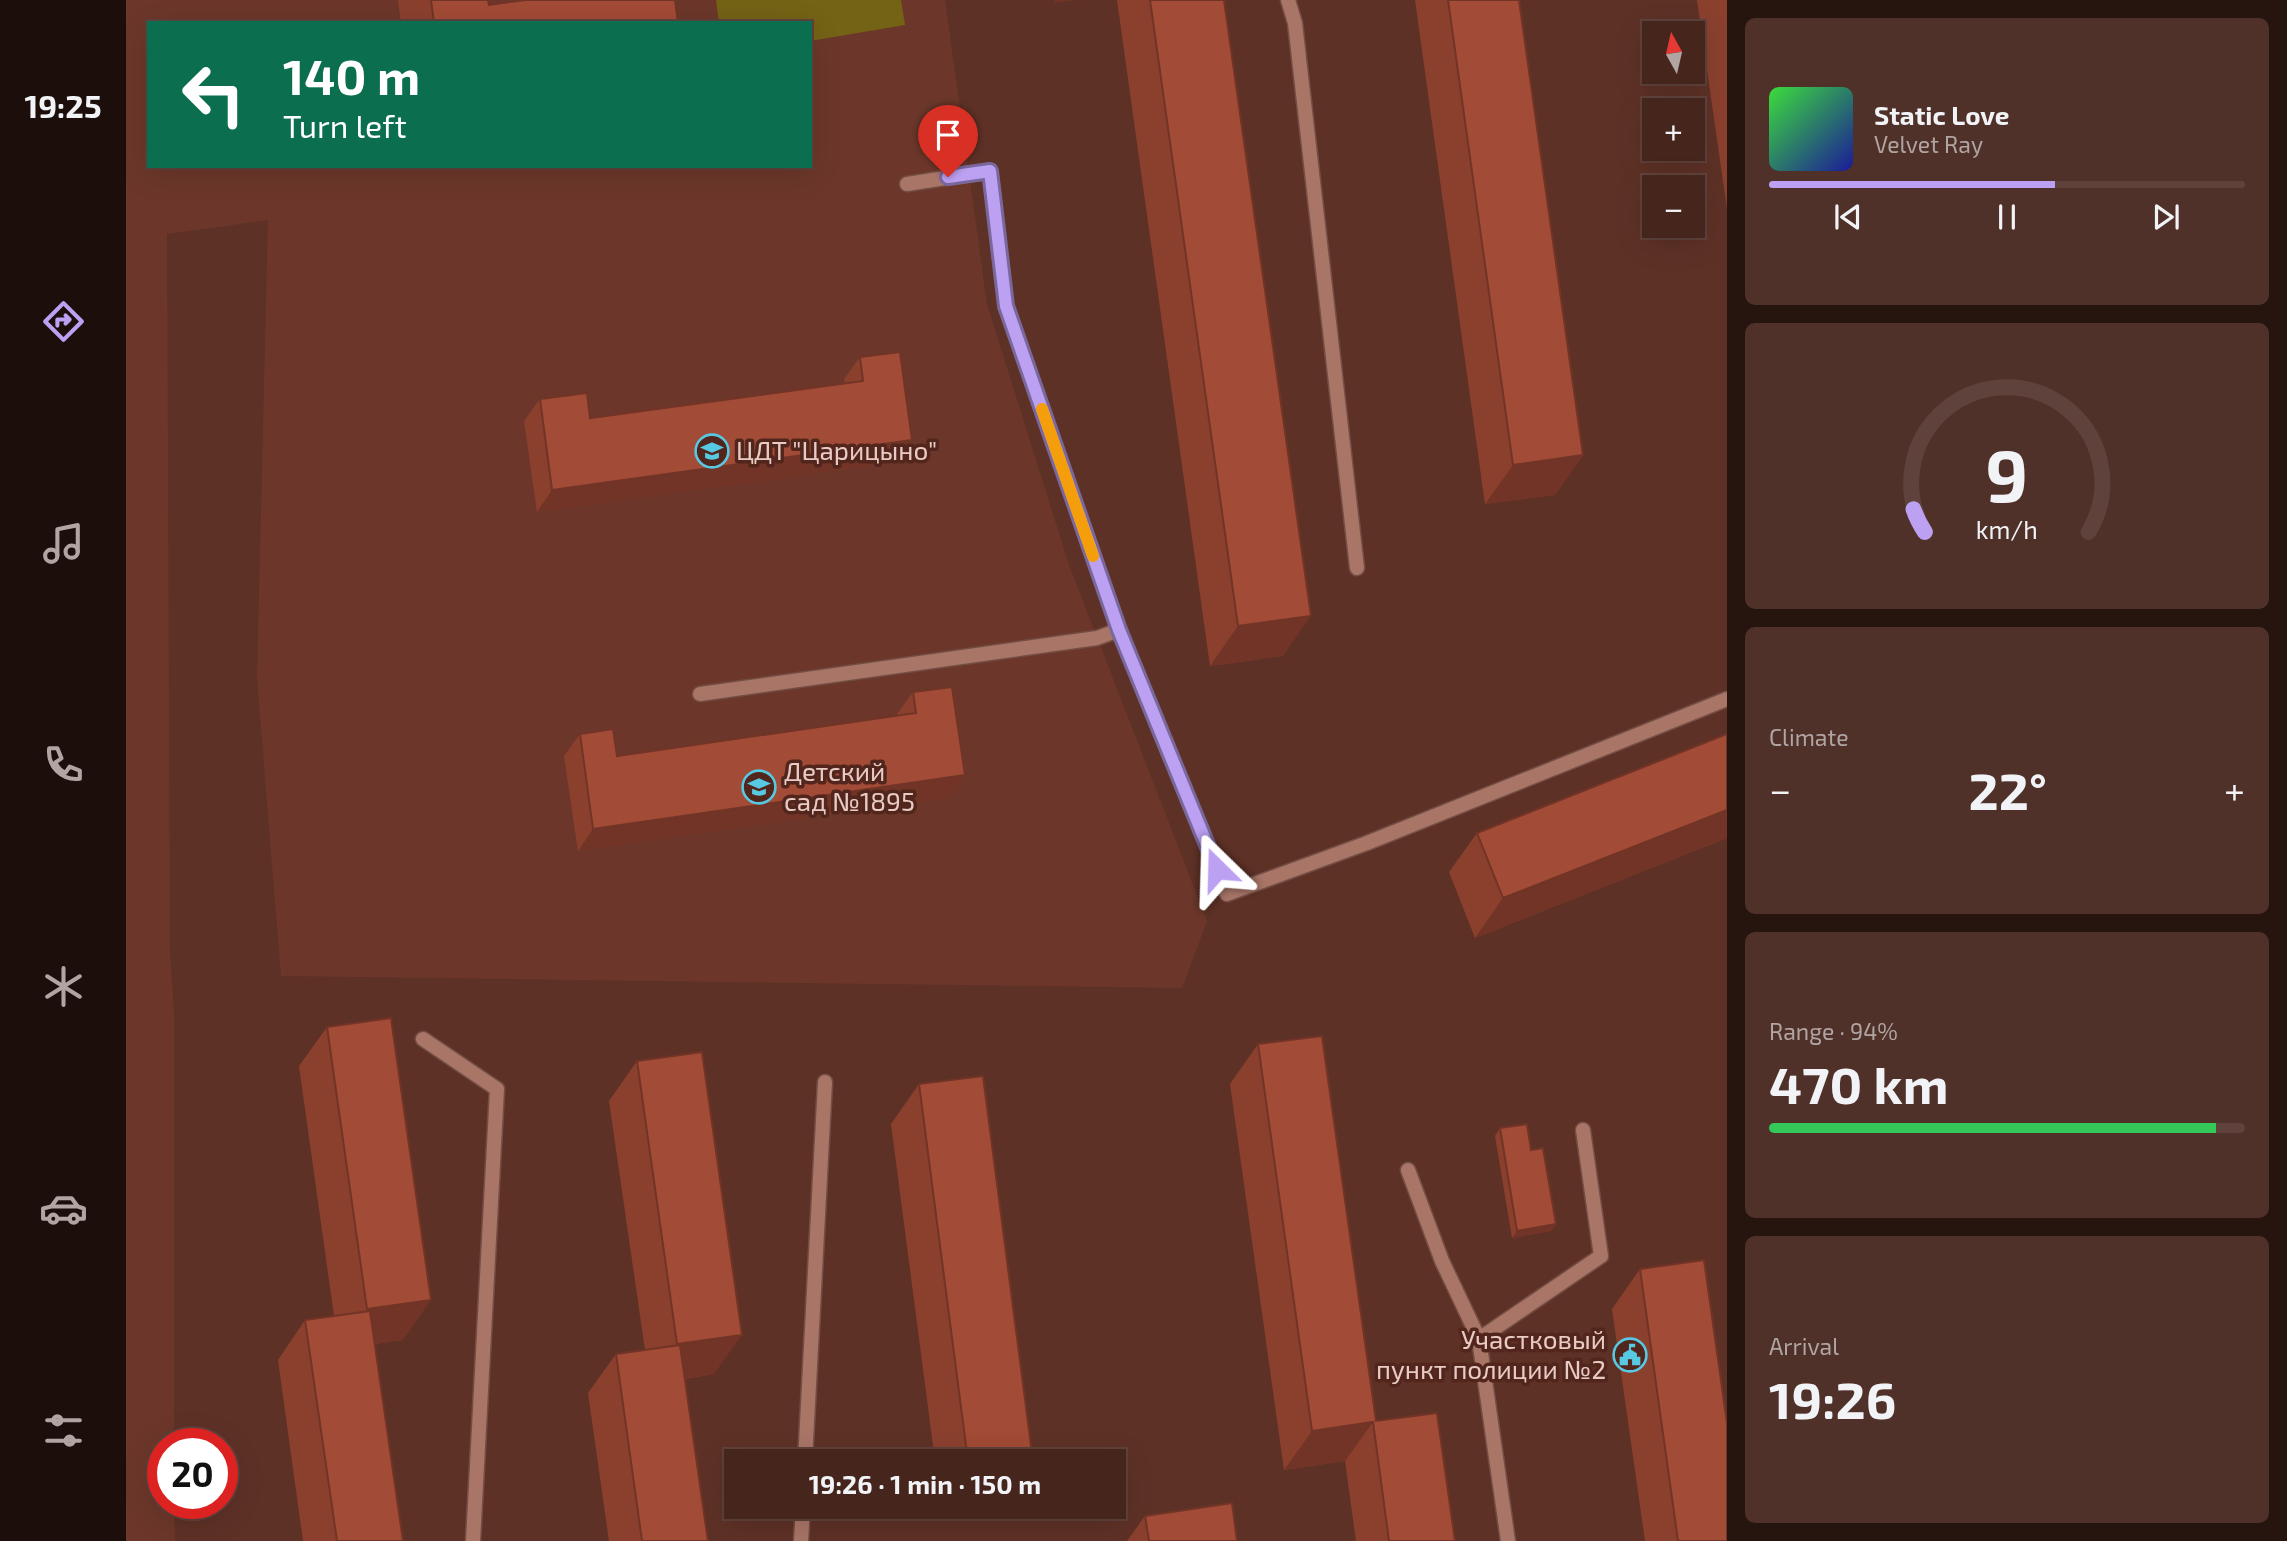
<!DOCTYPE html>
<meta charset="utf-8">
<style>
:root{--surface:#46251c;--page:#503129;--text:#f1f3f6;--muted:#b0a5a3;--line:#5e423b;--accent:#bca0f2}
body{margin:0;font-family:"Exo 2",sans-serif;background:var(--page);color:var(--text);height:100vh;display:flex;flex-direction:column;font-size:26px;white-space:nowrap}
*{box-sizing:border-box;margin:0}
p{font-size:23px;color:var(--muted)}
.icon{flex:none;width:38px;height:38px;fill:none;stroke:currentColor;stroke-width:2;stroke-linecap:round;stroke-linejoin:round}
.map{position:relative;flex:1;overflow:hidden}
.details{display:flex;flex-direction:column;gap:18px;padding:18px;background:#26140f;width:560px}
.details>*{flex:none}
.hud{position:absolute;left:21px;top:21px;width:665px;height:147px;border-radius:0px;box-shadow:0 7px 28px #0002,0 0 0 2px var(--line);background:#0b6e4f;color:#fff;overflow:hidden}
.needle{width:46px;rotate:352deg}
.controls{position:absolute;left:1516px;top:21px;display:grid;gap:14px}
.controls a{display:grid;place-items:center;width:63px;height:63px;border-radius:0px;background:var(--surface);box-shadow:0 7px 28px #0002,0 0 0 2px var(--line);font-size:35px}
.speed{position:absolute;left:21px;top:1428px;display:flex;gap:14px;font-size:35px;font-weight:700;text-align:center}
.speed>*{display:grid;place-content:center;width:91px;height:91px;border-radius:50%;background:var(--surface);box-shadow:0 7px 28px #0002,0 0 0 2px var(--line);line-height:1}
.speed .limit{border:10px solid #d22;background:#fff;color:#111}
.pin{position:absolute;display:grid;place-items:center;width:60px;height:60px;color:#fff;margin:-72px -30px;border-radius:50% 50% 50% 0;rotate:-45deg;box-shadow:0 0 7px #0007}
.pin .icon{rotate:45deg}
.me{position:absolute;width:77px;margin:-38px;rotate:338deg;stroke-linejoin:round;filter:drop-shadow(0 0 5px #0008)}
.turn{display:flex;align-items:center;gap:24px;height:147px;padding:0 21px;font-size:32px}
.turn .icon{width:91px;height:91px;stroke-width:2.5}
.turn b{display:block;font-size:49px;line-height:60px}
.big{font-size:52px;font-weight:700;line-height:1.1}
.details .widget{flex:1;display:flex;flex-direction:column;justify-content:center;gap:10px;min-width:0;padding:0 24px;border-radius:10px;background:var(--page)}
.details .dial{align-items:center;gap:0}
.dial svg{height:182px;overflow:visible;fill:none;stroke:var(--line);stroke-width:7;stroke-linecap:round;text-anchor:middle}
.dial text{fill:var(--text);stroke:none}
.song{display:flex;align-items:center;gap:21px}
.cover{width:84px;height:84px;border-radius:10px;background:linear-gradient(135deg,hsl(120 70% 55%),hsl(240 70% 35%))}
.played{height:7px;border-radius:4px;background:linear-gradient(90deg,var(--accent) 60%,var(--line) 60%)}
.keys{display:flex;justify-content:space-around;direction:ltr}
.heat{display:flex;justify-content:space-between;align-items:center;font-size:38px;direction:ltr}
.charge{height:10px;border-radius:5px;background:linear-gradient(90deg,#34c759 94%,var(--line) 0)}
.trip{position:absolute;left:598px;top:1449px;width:402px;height:70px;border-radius:0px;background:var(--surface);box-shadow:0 7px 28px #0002,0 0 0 2px var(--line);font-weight:700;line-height:70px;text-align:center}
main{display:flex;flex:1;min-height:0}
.dock{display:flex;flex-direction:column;width:126px;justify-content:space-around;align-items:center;background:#1c0f0b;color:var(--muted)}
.dock .icon{width:49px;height:49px}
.dock .selected{color:var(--accent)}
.dock b{font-size:32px;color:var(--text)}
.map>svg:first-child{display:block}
.built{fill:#6c372a;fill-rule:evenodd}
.green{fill:#746215}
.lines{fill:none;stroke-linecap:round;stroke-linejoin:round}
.lane-casing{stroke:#734d44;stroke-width:17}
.lane{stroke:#a87567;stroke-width:14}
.wall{fill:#8b402e}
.shaded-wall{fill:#713426}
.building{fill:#a24b36;stroke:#713426;stroke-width:2}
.route-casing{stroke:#7a689d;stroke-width:18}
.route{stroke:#bca0f2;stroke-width:12}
.slow{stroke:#f59e0b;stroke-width:12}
.labels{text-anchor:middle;stroke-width:7;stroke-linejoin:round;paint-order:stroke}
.poi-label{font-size:26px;fill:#e8cbc4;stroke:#52261c;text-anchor:start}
</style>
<main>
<nav class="dock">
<b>19:25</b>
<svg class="icon selected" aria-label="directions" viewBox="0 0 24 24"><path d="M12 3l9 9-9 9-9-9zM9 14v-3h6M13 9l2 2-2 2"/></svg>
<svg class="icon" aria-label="music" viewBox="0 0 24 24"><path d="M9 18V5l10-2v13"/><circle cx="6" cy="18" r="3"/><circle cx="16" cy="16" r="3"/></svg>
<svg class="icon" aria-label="phone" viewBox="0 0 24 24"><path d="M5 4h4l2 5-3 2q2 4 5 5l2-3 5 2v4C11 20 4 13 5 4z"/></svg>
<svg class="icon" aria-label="climate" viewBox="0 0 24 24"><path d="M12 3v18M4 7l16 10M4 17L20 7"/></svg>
<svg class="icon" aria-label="car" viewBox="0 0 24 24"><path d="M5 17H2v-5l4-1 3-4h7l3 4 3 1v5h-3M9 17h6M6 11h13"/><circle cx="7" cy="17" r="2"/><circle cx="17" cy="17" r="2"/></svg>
<svg class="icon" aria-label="filters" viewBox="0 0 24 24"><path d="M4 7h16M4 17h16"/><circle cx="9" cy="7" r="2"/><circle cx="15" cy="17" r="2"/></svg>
</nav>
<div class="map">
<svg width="1601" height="1541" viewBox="0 0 1601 1541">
<rect width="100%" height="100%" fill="#5e3126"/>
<path class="built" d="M 0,0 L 819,0 L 861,304 L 943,565 L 1081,921 L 1056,988 L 155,976 L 131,678 L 142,220 L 41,234 L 44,951 L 48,1015 L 48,1444 L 37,1444 L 37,1503 L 48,1503 L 49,1541 L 0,1541 ZM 23,23 L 684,23 L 684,166 L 23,166 Z"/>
<path class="green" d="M 590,0 L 775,0 L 779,25 L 684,41 L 684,23 L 593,23 Z"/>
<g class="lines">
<defs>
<path id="lane" d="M 1162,0 L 1169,23 L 1231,568
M 781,184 L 864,171 L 880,306 L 993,630 L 1101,894 L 1241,843 L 1601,699
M 574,694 L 971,638 L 993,630
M 297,1039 L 371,1089 L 347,1541
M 1282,1170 L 1316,1261 L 1353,1339 L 1382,1541
M 1353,1339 L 1475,1256 L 1457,1130
M 679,1461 L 699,1082
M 675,1541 L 677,1507"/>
</defs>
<use href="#lane" class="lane-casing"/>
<use href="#lane" class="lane"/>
</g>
<path class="wall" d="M 272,0 L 362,0 L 363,5 L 552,23 L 275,23 Z
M 991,0 L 1098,0 L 1157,656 L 1084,666 Z
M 1289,0 L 1393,0 L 1457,455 L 1429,495 L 1359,504 Z
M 1571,0 L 1601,0 L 1601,209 Z
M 734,357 L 786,440 L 770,462 L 411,512 L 398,421 L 414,399 L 464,418 L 719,383 L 718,379 Z
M 787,692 L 839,775 L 824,797 L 452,851 L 438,756 L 454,734 L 491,756 L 772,716 L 771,714 Z
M 1601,734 L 1601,838 L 1349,938 L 1323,872 L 1351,833 Z
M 201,1027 L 277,1340 L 249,1344 L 277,1541 L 177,1541 L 152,1360 L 179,1320 L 208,1316 L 173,1066 Z
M 1132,1044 L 1250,1421 L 1329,1541 L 1230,1541 L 1219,1461 L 1158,1470 L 1104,1084 Z
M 511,1061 L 588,1374 L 559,1379 L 582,1541 L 483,1541 L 462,1393 L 490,1354 L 519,1350 L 483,1101 Z
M 793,1084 L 907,1461 L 809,1461 L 765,1124 Z
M 1374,1128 L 1405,1150 L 1430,1224 L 1425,1231 L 1386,1238 L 1369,1136 Z
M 1514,1269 L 1601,1541 L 1519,1541 L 1486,1309 Z
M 1019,1516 L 1111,1541 L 1001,1541 Z"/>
<path class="shaded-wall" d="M 929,0 L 951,0 L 927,3 Z
M 786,440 L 770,462 L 411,512 L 426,490 Z
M 1457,455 L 1429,495 L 1359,504 L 1387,465 Z
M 1185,616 L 1157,656 L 1084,666 L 1112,626 Z
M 839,775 L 824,797 L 452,851 L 467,829 Z
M 1601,810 L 1601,838 L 1349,938 L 1377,898 Z
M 1430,1224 L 1425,1231 L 1386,1238 L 1391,1231 Z
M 305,1300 L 277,1340 L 213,1349 L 241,1309 Z
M 616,1335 L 588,1374 L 524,1384 L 551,1344 Z
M 1247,1422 L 1219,1461 L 1158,1470 L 1186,1431 Z
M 818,1507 L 842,1507 L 815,1510 Z"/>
<path class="building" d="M 305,0 L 362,0 L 363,5 L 399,0 L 549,0 L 552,23 L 308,23 Z
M 1024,0 L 1098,0 L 1185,616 L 1112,626 Z
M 1322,0 L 1393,0 L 1457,455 L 1387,465 Z
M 774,352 L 786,440 L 426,490 L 414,399 L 461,393 L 464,418 L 737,381 L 734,357 Z
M 826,687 L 839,775 L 467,829 L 454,734 L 487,729 L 491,756 L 790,713 L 787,692 Z
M 1601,734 L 1601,810 L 1377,898 L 1351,833 Z
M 265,1018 L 305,1300 L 241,1309 L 201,1027 Z
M 1196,1036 L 1250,1421 L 1311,1413 L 1329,1541 L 1263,1541 L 1247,1422 L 1186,1431 L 1132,1044 Z
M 576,1052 L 616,1335 L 551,1344 L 511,1061 Z
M 857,1076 L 907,1461 L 842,1461 L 793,1084 Z
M 1401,1124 L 1405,1150 L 1417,1148 L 1430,1224 L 1391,1231 L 1374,1128 Z
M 1578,1260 L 1601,1423 L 1601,1541 L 1552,1541 L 1514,1269 Z
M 244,1311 L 277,1541 L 211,1541 L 179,1320 Z
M 554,1345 L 582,1541 L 516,1541 L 490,1354 Z
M 1106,1503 L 1111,1541 L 1023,1541 L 1019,1516 Z"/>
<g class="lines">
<defs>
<path id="route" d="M 822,177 L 864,171 L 880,306 L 993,630 L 1091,869"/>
</defs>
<use href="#route" class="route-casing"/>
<use href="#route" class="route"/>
<path class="slow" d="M 916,409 L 967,556"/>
</g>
<defs>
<symbol id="school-ring" viewBox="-11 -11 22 22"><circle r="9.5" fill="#52261c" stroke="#57c9e2" stroke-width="1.5"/><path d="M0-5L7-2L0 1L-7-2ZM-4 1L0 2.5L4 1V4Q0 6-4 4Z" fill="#57c9e2"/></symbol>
<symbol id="civic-ring" viewBox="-11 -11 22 22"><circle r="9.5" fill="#52261c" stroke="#57c9e2" stroke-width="1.5"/><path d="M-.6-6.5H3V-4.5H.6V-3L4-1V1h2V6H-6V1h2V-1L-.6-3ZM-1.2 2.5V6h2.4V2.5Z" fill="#57c9e2"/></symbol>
</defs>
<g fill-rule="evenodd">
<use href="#school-ring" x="567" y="432" width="38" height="38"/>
<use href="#school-ring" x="614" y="768" width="38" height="38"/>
<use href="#civic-ring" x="1485" y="1336" width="38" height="38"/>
</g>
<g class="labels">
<g class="poi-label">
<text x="610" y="460">ЦДТ "Царицыно"</text>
<text x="658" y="781">Детский<tspan x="658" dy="30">сад №1895</tspan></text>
<text x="1480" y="1349" text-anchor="end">Участковый<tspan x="1480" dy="30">пункт полиции №2</tspan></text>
</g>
</g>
</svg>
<div class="controls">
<a><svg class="needle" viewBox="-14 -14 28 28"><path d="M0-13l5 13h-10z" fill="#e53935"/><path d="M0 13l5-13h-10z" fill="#b0a5a3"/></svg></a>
<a>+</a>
<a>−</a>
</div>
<div class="speed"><div class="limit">20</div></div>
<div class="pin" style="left:822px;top:177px;background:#d93025"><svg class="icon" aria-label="arrive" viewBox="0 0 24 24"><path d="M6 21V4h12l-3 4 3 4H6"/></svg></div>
<svg class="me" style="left:1091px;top:869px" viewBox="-20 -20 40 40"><path d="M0-17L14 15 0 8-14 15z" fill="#bca0f2" stroke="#fff" stroke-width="4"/></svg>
<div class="trip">19:26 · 1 min · 150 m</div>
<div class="hud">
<div class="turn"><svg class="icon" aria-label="left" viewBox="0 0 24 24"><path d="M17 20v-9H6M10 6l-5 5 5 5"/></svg><div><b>140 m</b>Turn left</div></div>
</div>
</div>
<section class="details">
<div class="widget">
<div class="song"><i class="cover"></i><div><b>Static Love</b><p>Velvet Ray</p></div></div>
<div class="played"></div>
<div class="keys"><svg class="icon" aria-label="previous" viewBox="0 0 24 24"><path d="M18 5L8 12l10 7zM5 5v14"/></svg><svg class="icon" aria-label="pause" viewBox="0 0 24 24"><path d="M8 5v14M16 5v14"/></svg><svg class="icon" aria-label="next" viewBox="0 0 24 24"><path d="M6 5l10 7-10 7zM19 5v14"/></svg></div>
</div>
<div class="widget dial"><svg viewBox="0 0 100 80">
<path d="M14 69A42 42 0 1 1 86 69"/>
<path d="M14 69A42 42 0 0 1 9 59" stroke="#bca0f2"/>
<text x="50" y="56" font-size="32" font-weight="700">9</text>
<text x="50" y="72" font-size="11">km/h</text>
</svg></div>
<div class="widget"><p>Climate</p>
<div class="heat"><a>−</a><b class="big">22°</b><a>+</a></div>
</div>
<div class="widget"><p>Range · 94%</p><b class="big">470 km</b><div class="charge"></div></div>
<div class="widget"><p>Arrival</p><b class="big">19:26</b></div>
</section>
</main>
